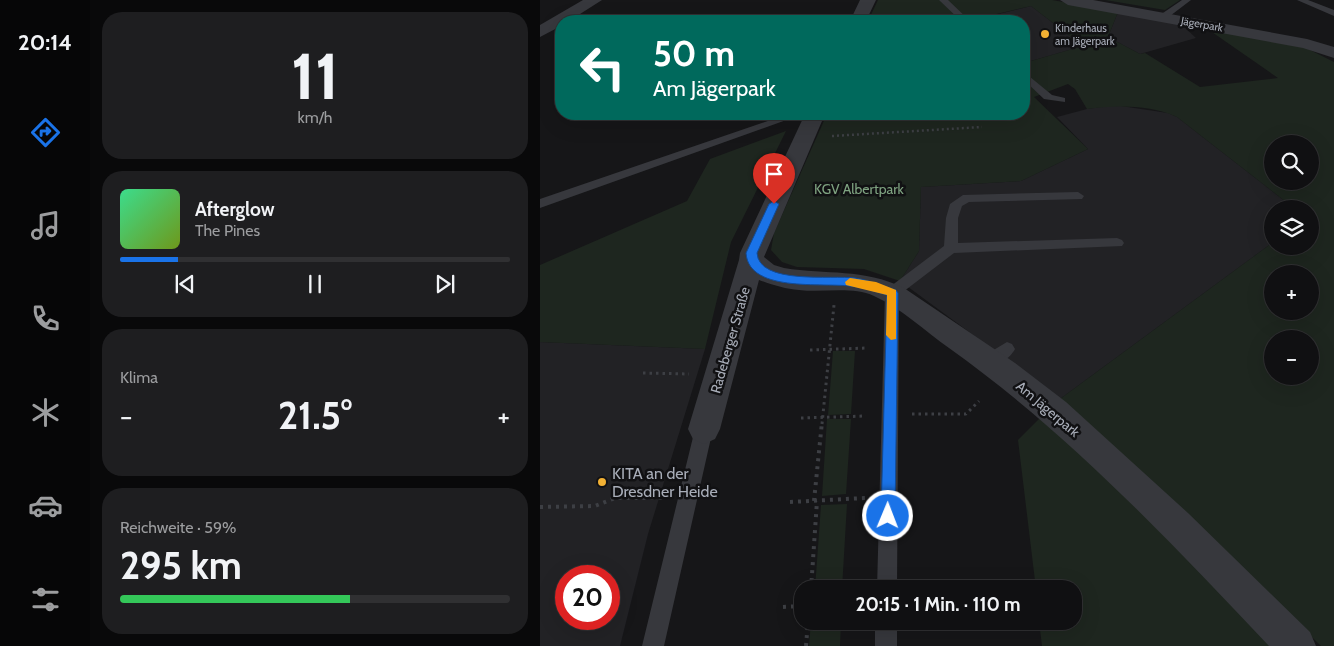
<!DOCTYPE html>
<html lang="de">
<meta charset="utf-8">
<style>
:root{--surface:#101012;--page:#1e1e20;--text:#f1f3f6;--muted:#9c9d9f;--line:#303032;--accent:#1a73e8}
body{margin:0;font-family:Cabin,sans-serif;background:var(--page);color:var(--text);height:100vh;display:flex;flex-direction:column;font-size:19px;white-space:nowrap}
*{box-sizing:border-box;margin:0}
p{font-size:16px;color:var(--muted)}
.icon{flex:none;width:28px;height:28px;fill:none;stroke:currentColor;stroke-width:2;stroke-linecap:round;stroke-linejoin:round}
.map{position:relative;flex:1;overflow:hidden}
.drawer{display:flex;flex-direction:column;gap:12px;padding:12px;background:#09090a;width:450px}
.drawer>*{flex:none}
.guide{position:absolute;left:15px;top:15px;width:475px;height:105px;border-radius:20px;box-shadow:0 5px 20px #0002,0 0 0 1px var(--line);background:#00695c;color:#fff;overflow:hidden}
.tools{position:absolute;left:724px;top:135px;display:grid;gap:10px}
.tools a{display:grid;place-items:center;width:55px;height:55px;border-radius:50%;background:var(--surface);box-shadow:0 5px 20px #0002,0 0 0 1px var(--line);font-size:25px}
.speed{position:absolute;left:15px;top:565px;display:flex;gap:10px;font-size:25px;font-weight:700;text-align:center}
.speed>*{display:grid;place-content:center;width:65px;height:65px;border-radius:50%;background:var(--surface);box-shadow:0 5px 20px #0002,0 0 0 1px var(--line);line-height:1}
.speed .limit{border:8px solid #d22;background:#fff;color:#111}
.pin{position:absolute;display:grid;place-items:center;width:42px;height:42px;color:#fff;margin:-51px -21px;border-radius:50% 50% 50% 0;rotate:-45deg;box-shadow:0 0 5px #0007}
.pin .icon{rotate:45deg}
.me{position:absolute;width:55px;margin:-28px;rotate:1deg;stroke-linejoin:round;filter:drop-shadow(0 0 4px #0008)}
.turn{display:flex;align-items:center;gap:18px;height:105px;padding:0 15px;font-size:22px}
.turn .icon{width:65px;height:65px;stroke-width:2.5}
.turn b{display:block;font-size:35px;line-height:42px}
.big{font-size:38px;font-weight:700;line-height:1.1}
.drawer .card{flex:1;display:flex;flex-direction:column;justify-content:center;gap:8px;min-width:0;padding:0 18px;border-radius:20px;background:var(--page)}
.drawer .dial{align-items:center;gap:0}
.dial b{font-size:65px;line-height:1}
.song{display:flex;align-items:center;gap:15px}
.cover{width:60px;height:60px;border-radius:8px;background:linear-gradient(135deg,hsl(150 70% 55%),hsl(80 70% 35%))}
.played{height:5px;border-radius:2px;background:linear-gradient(90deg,var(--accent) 15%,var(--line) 15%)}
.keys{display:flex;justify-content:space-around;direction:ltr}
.heat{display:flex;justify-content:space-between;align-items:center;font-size:28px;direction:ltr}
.charge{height:8px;border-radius:4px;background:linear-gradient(90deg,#34c759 59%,var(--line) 0)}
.trip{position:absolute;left:254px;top:580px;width:288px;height:50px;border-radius:20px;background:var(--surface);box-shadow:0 5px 20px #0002,0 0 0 1px var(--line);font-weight:700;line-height:50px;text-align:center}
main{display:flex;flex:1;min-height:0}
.menu{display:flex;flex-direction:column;width:90px;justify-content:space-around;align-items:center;background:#060607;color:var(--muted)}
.menu .icon{width:35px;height:35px}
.menu .on{color:var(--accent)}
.menu b{font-size:22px;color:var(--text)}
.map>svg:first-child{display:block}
.built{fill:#222225;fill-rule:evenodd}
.green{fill:#1e261f;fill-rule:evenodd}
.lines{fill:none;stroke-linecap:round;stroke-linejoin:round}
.path-far2{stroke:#3d3f44;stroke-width:2.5;stroke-dasharray:2 3;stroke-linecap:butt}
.path-far1{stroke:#3d3f44;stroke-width:3;stroke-dasharray:2.5 4;stroke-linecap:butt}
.path{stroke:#3d3f44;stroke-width:4;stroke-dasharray:3 5;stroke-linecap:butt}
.service{fill:#37383d;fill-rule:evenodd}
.minor{fill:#37383d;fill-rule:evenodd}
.tertiary{fill:#37383d;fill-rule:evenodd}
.route{fill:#1a73e8;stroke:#114b97}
.slow{fill:#f59e0b}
.poi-dot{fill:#f2b134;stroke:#111113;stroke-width:2}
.labels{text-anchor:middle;stroke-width:5;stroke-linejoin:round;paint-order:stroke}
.far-street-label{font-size:11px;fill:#a8adb8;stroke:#111113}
.far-poi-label{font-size:11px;fill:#a8adb8;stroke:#111113;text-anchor:start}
.park-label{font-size:14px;fill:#7fa381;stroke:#111113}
.street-label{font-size:14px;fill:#a8adb8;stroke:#111113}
.near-poi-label{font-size:16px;fill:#a8adb8;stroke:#111113;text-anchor:start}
</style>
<main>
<nav class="menu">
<b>20:14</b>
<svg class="icon on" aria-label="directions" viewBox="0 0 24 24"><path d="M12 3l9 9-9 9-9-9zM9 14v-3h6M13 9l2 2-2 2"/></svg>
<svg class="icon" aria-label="music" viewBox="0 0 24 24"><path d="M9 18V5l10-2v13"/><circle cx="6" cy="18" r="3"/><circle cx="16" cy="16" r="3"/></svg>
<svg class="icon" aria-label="phone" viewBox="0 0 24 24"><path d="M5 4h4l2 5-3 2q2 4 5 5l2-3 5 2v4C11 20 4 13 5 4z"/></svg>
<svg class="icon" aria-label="climate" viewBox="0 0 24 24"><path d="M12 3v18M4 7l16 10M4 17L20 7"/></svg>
<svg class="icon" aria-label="car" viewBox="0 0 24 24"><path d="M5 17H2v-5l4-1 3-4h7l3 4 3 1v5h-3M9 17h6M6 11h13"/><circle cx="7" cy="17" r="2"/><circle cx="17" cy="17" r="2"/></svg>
<svg class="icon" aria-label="filters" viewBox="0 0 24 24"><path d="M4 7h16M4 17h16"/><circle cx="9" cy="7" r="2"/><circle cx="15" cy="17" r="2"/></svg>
</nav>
<section class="drawer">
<div class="card dial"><b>11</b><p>km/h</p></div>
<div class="card">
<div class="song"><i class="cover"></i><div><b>Afterglow</b><p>The Pines</p></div></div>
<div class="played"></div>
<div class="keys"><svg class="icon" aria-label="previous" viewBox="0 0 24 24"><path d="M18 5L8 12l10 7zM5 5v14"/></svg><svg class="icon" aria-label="pause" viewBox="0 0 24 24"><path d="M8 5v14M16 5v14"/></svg><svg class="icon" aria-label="next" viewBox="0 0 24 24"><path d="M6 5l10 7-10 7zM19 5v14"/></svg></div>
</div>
<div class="card"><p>Klima</p>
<div class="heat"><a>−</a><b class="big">21.5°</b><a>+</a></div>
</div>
<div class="card"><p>Reichweite · 59%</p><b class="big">295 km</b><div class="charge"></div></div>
</section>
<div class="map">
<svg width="794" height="646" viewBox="0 0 794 646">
<rect width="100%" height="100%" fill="#161618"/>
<path class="built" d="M 491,6 L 543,46 L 484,63 L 484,21 L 430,21 Z
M 578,12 L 641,24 L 656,38 L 600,54 L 568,37 Z
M 574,105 L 628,113 L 637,117 L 755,209 L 732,209 L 732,243 L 520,399 L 360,281 L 379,251 L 381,187 L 481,181 L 548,149 L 517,117 L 547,109 Z
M 0,342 L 165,349 L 108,534 L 80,646 L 0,646 ZM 69,576 L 69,619 L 26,619 L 26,576 Z"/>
<path class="green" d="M 338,0 L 512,0 L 578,12 L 568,37 L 600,54 L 605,53 L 660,87 L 738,78 L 669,30 L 764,47 L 794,62 L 794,646 L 781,646 L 647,516 L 520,399 L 732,243 L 732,246 L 770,246 L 770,209 L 755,209 L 637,117 C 610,105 577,105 547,109 L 535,89 L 528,84 L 494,97 L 548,149 L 481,181 L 381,187 L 379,251 L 360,281 L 324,269 L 257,267 L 242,262 L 231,250 L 234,233 L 287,114 L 484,114 L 484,63 L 543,46 L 491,6 L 427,21 L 328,21 ZM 732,144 L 770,144 L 770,181 L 732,181 ZM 732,274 L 770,274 L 770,311 L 732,311 ZM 732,339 L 770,339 L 770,376 L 732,376 Z
M 565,0 L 640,0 L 625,10 Z
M 246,131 L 191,242 L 165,349 L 0,342 L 0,265 L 147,201 L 170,159 Z
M 293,351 L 315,351 L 311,414 L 288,415 Z
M 502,416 L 626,534 L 731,646 L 502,646 L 499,621 L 532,621 L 532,589 L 496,589 L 478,440 Z
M 287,419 L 311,419 L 306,494 L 282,496 Z
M 307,504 L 302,589 L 275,589 L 281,505 Z
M 271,621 L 301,621 L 300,646 L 269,646 Z"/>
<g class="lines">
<path class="path-far2" d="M 292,136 L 442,127"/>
<path class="path-far1" d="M 270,350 L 328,348
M 103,373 L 149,374
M 372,414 L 426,414 L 439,401
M 261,418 L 326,416
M 282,424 L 294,305"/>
<path class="path" d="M 274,501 L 282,422
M 250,502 L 325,498
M 0,507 L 55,506 L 75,498 L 123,498
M 271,589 L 277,501
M 243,607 L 262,606
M 266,646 L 268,621"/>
<path class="service" d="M 399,0 L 408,0 L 430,21 L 421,21 Z
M 642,0 L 651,0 L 626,19 L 620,19 L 620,15 Z
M 757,0 L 768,0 L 794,10 L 794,16 Z
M 484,72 L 512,95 L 525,98 L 525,102 L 504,99 L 484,80 Z
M 248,114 L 263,114 L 0,208 L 0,199 Z
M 538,192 L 544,196 L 542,199 L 429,202 L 422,206 L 418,218 L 418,243 L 577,238 L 582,240 L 584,243 L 582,246 L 414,253 L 359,295 L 357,589 L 337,589 L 345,293 L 347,289 L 404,246 L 406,218 L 410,204 L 423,195 Z
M 467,342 L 472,344 L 475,349 C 470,359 453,370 442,367 L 440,362 L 442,357 Z
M 164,421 L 170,423 L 173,429 L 124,646 L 102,646 L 155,429 L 158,423 Z
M 335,621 L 357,621 L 357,646 L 335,646 Z"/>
<path class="minor" d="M 320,0 L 336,0 L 326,21 L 310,21 Z
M 520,0 L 553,0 L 767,39 L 794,47 L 794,58 L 763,48 L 528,5 Z
M 265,114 L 285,114 L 224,257 L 234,265 L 244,268 C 287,275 323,268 364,288 L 475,363 L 526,402 L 648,513 L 770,632 L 776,646 L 729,646 C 629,540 527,432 409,348 C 385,331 361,308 334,296 C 312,286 283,293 259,290 C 245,289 233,285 219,280 L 180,429 L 175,439 L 164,444 L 153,439 L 148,429 L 199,260 L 200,253 Z"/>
<path class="tertiary" d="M 43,0 L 62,0 L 29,21 L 21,21 L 21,26 L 0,37 L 0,25 Z"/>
</g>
<path class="route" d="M 234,201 L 239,204 L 217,253 C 219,285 292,275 315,278 C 328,280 343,286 356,290 L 358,293 L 355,516 L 353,521 L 348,523 L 343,521 L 341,516 L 347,295 C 337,292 327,289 317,287 C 289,281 209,295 206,253 L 229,204 Z"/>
<path class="slow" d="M 310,278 L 336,282 L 356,290 L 356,339 L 351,340 L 346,335 L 347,295 L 306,285 L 305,282 Z"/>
<g class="poi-dot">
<circle cx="505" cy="34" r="5"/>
<circle cx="62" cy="482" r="5"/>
</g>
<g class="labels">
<g class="far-street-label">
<text transform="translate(662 24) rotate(10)" y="4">Jägerpark</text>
</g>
<g class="far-poi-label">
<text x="515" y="32">Kinderhaus<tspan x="515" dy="13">am Jägerpark</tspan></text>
</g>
<g class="park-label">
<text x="319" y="194">KGV Albertpark</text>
</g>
<g class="street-label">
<text transform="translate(190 340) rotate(-74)" y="5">Radeberger Straße</text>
<text transform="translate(508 409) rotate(40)" y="5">Am Jägerpark</text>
</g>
<g class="near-poi-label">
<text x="72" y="479">KITA an der<tspan x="72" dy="18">Dresdner Heide</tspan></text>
</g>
</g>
</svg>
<div class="tools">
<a><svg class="icon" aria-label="search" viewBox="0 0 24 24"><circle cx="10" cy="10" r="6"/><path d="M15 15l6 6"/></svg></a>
<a><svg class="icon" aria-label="layers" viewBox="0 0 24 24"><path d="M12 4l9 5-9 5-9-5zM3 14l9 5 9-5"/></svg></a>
<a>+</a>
<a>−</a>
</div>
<div class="speed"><div class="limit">20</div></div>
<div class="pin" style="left:234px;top:204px;background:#d93025"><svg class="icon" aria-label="arrive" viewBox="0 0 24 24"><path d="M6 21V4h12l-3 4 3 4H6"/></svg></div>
<svg class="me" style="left:348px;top:516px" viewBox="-20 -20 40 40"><circle r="17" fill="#1a73e8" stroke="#fff" stroke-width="3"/><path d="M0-11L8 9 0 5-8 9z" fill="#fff"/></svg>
<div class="trip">20:15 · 1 Min. · 110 m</div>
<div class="guide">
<div class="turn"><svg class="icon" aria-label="left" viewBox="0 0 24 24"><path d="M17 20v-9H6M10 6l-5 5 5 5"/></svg><div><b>50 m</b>Am Jägerpark</div></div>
</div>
</div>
</main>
